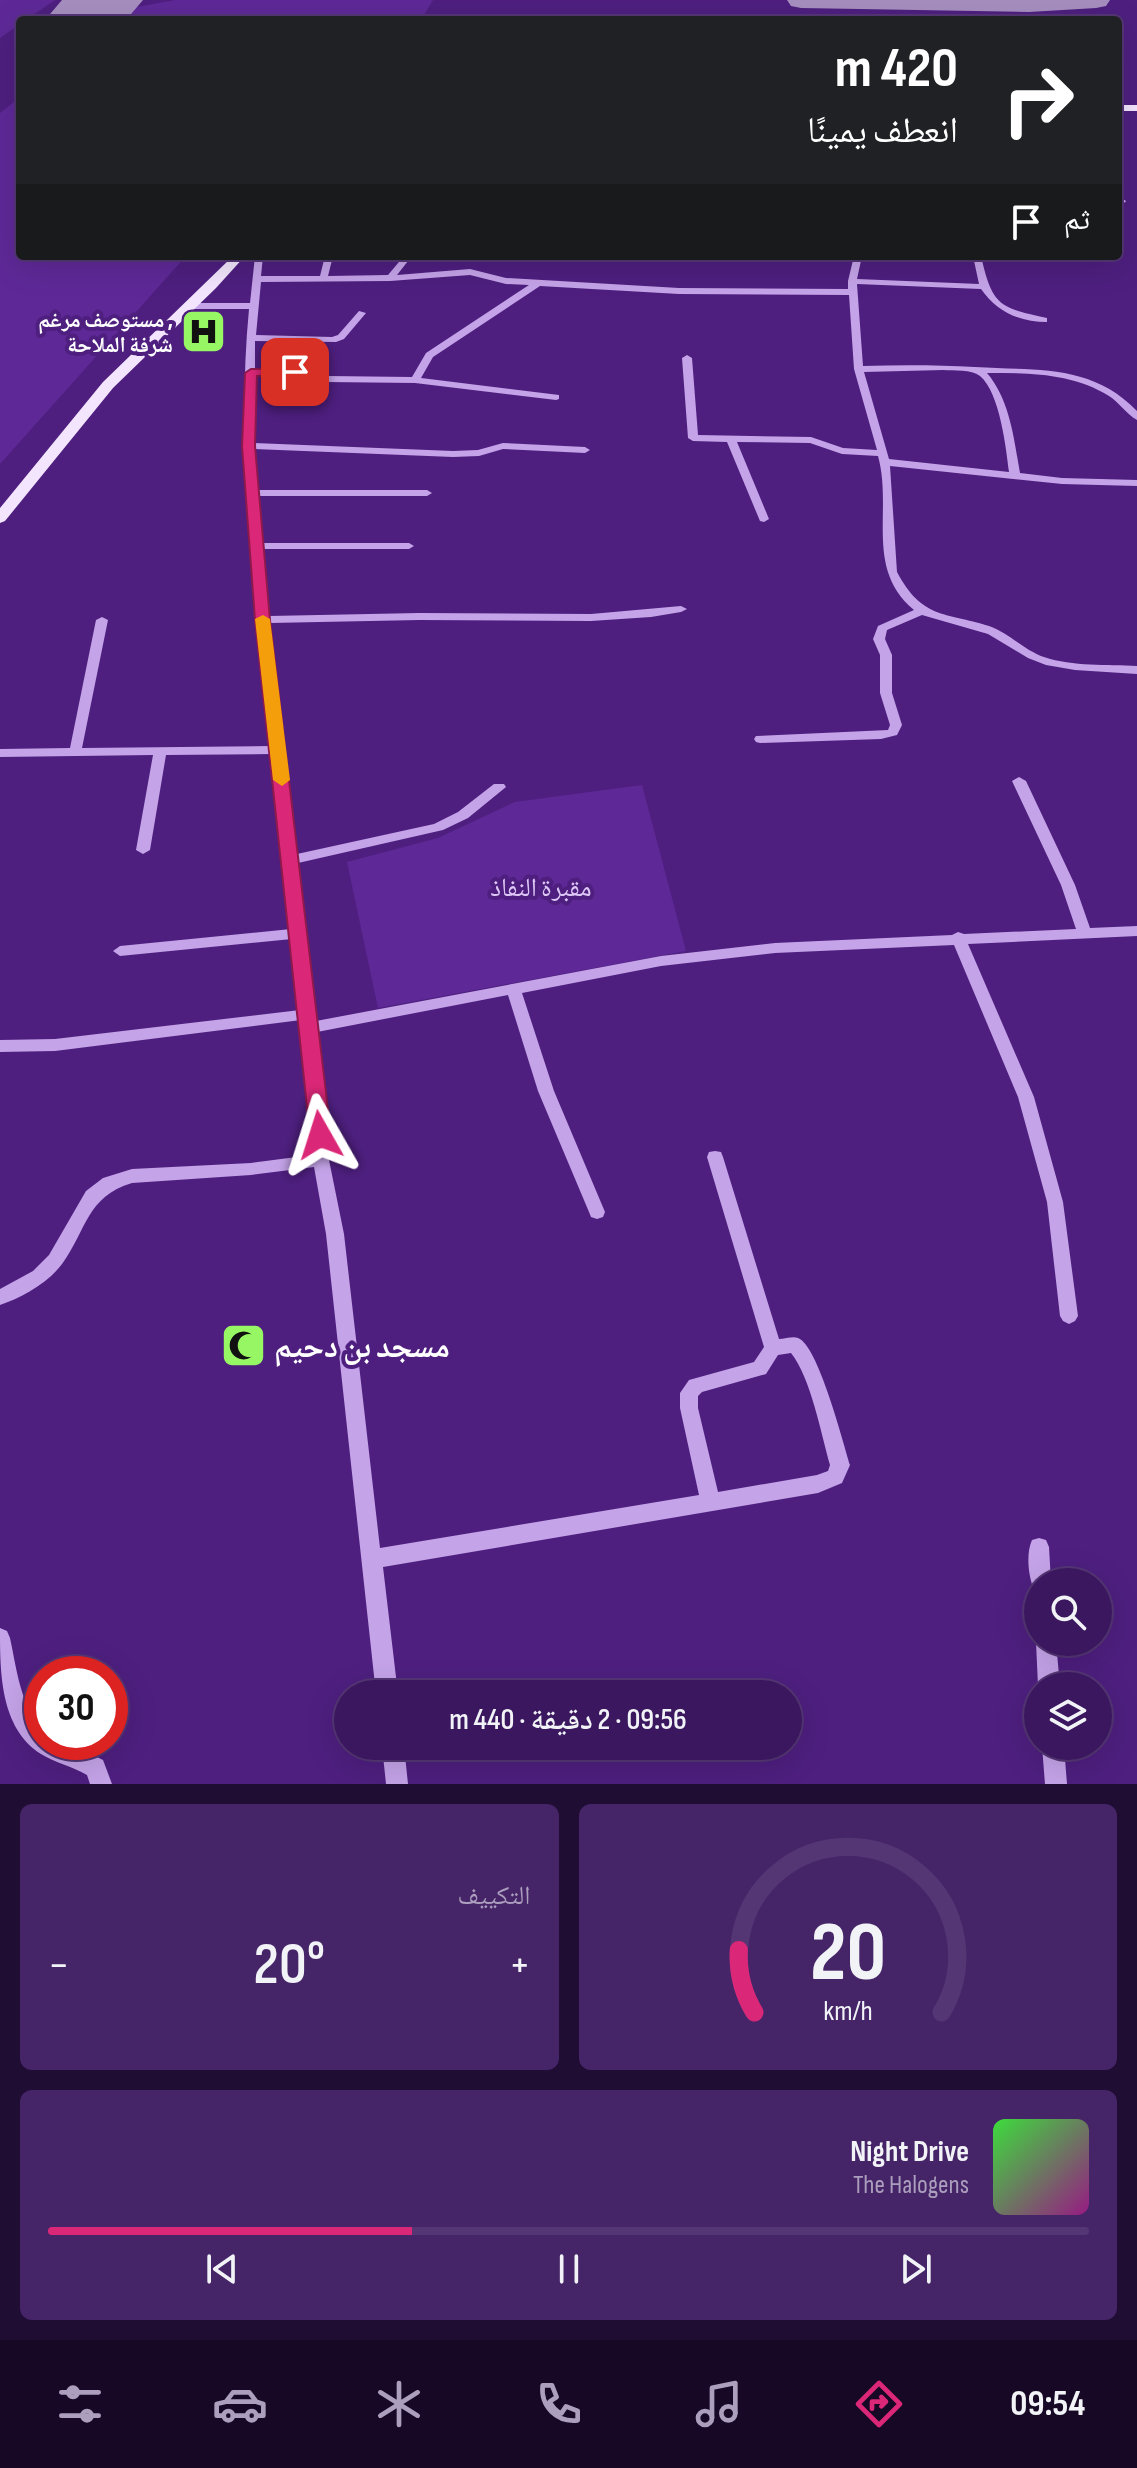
<!DOCTYPE html>
<html lang="ar">
<meta charset="utf-8">
<style>
:root{--surface:#3a175f;--page:#452468;--text:#f1f3f6;--muted:#ab9fbd;--line:#543674;--accent:#db2777}
body{margin:0;font-family:"Sofia Sans Condensed","Noto Naskh Arabic",sans-serif;background:var(--page);color:var(--text);direction:rtl;height:100vh;display:flex;flex-direction:column;font-size:30px;white-space:nowrap}
*{box-sizing:border-box;margin:0}
p{font-size:26px;color:var(--muted)}
.icon{flex:none;width:44px;height:44px;fill:none;stroke:currentColor;stroke-width:2;stroke-linecap:round;stroke-linejoin:round}
.map{position:relative;height:1784px;overflow:hidden;direction:ltr}
.sheet{display:flex;flex-direction:column;gap:20px;padding:20px;background:#200d34;flex:1}
.sheet>*{flex:none}
.banner{position:absolute;left:16px;top:16px;width:1106px;height:244px;border-radius:8px;box-shadow:0 8px 32px #0002,0 0 0 2px var(--line);direction:rtl;background:#202124;color:#fff;overflow:hidden}
.controls{position:absolute;left:1024px;top:1568px;display:grid;gap:16px}
.controls a{display:grid;place-items:center;width:88px;height:88px;border-radius:50%;background:var(--surface);box-shadow:0 8px 32px #0002,0 0 0 2px var(--line);font-size:40px}
.speed{position:absolute;left:24px;top:1656px;display:flex;gap:16px;font-size:40px;font-weight:700;text-align:center}
.speed>*{display:grid;place-content:center;width:104px;height:104px;border-radius:50%;background:var(--surface);box-shadow:0 8px 32px #0002,0 0 0 2px var(--line);line-height:1}
.speed .limit{border:12px solid #d22;background:#fff;color:#111}
.pin{position:absolute;display:grid;place-items:center;width:68px;height:68px;color:#fff;margin:-34px;border-radius:16px;box-shadow:0 4px 12px #0006}
.me{position:absolute;width:88px;margin:-44px;rotate:354deg;stroke-linejoin:round;filter:drop-shadow(0 0 6px #0008)}
.turn{display:flex;align-items:center;gap:28px;height:168px;padding:0 32px;font-size:36px}
.turn .icon{width:104px;height:104px;stroke-width:2.5}
.turn b{display:block;font-size:56px;line-height:68px}
.then{display:flex;align-items:center;height:76px;padding:0 32px;background:#0003;gap:16px;font-size:30px}
.big{font-size:60px;font-weight:600;line-height:1.1}
.sheet .tile{flex:1;display:flex;flex-direction:column;justify-content:center;gap:12px;min-width:0;padding:0 28px;border-radius:12px;background:var(--page)}
.sheet .dial{align-items:center;gap:0}
.dial svg{height:208px;overflow:visible;fill:none;stroke:var(--line);stroke-width:7;stroke-linecap:round;text-anchor:middle}
.dial text{fill:var(--text);stroke:none}
.song{display:flex;align-items:center;gap:24px}
.cover{width:96px;height:96px;border-radius:12px;background:linear-gradient(135deg,hsl(120 70% 55%),hsl(310 70% 35%))}
.played{height:8px;border-radius:4px;background:linear-gradient(90deg,var(--accent) 35%,var(--line) 35%)}
.keys{display:flex;justify-content:space-around;direction:ltr}
.heat{display:flex;justify-content:space-between;align-items:center;font-size:44px;direction:ltr}
.sheet .tiles{flex:1;display:grid;gap:20px;grid-template-columns:1fr 1fr}
.tile:last-child{grid-column:span 2}
.trip{position:absolute;left:334px;top:1680px;width:468px;height:80px;border-radius:40px;background:var(--surface);box-shadow:0 8px 32px #0002,0 0 0 2px var(--line);font-weight:600;line-height:80px;text-align:center;direction:rtl}
.dock{display:flex;height:128px;justify-content:space-around;align-items:center;background:#170926;color:var(--muted)}
.dock .icon{width:56px;height:56px}
.dock .active{color:var(--accent)}
.dock b{font-size:36px;color:var(--text)}
.map>svg:first-child{display:block}
.green{fill:#5e2997}
.lines{fill:none;stroke-linecap:round;stroke-linejoin:round}
.taxiway{fill:#a68fbf;fill-rule:evenodd}
.runway{fill:#a68fbf;fill-rule:evenodd}
.minor{fill:#c4a3e8;fill-rule:evenodd}
.major{fill:#f2e5fd;fill-rule:evenodd}
.route{fill:#db2777;stroke:#8e194d;stroke-width:2}
.slow{fill:#f59e0b}
.labels{text-anchor:middle;stroke-width:8;stroke-linejoin:round;paint-order:stroke}
.far-poi-label{font-size:22px;font-weight:bold;fill:#fff;stroke:#4e1f7f;text-anchor:end}
.park-label{font-size:26px;fill:#ddc7f6;stroke:#4e1f7f}
.near-poi-label{font-size:32px;font-weight:bold;fill:#fff;stroke:#4e1f7f;text-anchor:start}
</style>
<div class="map">
<svg width="1137" height="1784" viewBox="0 0 1137 1784">
<rect width="100%" height="100%" fill="#4e1f7f"/>
<path class="green" d="M 0,0 L 55,0 L 26,20 L 20,20 L 20,24 L 0,38 Z
M 175,0 L 433,0 L 421,20 L 119,20 L 137,7 Z
M 20,97 L 20,256 L 186,256 L 0,464 L 0,113 Z
M 642,785 L 686,951 L 378,1008 L 347,862 L 438,838 L 515,802 Z"/>
<g class="lines">
<path class="taxiway" d="M 787,0 L 1110,0 L 1106,6 L 1096,8 L 1029,12 L 801,8 L 791,6 Z"/>
<path class="runway" d="M 62,0 L 143,0 L 126,20 L 45,20 Z"/>
<path class="minor" d="M 1118,200 L 1125,200 L 1126,202 L 1118,204 Z
M 255,256 L 263,256 L 261,276 L 320,276 L 325,256 L 333,256 L 328,276 L 388,275 L 404,256 L 412,256 L 397,275 L 470,269 L 506,278 L 679,288 L 848,289 L 848,281 L 854,256 L 862,256 L 857,279 L 979,284 L 973,256 L 981,256 C 992,305 999,308 1047,318 L 1047,322 C 1020,322 997,312 981,289 L 857,284 L 863,366 C 901,365 938,365 975,367 C 1035,371 1091,363 1137,411 L 1137,420 C 1126,414 1119,402 1109,396 C 1072,373 1029,373 987,373 C 1010,400 1014,439 1020,473 L 1062,478 L 1137,480 L 1137,486 L 1062,484 L 890,466 L 897,572 C 922,619 944,612 989,626 C 1009,633 1024,650 1044,657 C 1073,667 1107,664 1137,666 L 1137,674 L 1075,670 L 1046,665 L 1028,658 L 988,634 L 922,615 L 887,630 L 885,639 L 892,655 L 892,693 L 902,725 L 897,735 L 881,739 L 760,743 L 756,742 L 754,739 L 756,736 L 888,730 L 890,725 L 880,693 L 880,655 L 873,639 L 878,626 L 914,610 C 864,568 893,510 878,456 L 842,454 L 810,443 L 737,442 L 769,519 L 764,522 L 760,521 L 727,442 L 693,441 L 688,438 L 682,358 L 687,355 L 692,358 L 698,435 L 811,437 L 843,448 L 877,450 L 854,369 L 849,295 L 679,294 L 540,286 L 433,357 L 421,378 L 559,395 L 559,399 L 556,400 L 415,383 L 327,382 L 284,374 L 255,376 L 254,443 L 453,451 L 478,450 L 503,443 L 585,447 L 590,450 L 585,453 L 503,449 L 479,456 L 453,457 L 254,449 L 257,490 L 427,490 L 432,493 L 427,496 L 257,496 L 260,543 L 409,543 L 414,546 L 409,549 L 261,549 L 269,616 L 419,613 L 591,614 L 681,606 L 687,609 L 681,612 L 651,617 L 591,621 L 419,620 L 270,623 L 297,854 L 434,824 L 458,812 L 494,784 L 504,784 L 506,787 L 468,818 L 443,830 L 298,863 L 316,1021 L 661,956 L 775,943 L 952,935 L 958,932 L 964,934 L 1076,929 L 1061,885 L 1012,781 L 1019,777 L 1026,781 L 1075,885 L 1090,928 L 1137,926 L 1137,936 L 968,944 L 1034,1097 L 1063,1202 L 1078,1316 L 1075,1321 L 1069,1324 L 1063,1321 L 1060,1316 L 1047,1202 L 1018,1097 L 954,945 L 775,953 L 661,966 L 522,993 L 554,1091 L 605,1212 L 603,1217 L 597,1219 L 591,1217 L 589,1212 L 538,1091 L 508,995 L 317,1032 L 329,1160 L 344,1234 L 380,1548 L 699,1495 L 680,1408 L 680,1393 L 689,1380 L 754,1362 L 764,1347 L 707,1157 L 709,1152 L 715,1151 L 721,1152 L 723,1157 L 779,1339 C 785,1339 793,1336 798,1338 C 818,1345 843,1442 850,1465 L 842,1483 L 818,1493 L 383,1567 L 398,1694 L 376,1694 L 326,1234 L 314,1167 L 251,1175 L 132,1183 C 86,1197 87,1230 62,1264 C 48,1283 21,1298 0,1305 L 0,1289 L 33,1271 L 49,1255 L 86,1191 L 103,1178 L 132,1169 L 251,1163 L 312,1155 L 301,1020 L 55,1051 L 0,1052 L 0,1040 L 55,1039 L 300,1010 L 292,939 L 120,956 L 113,951 L 120,946 L 291,929 L 272,754 L 166,755 L 150,850 L 143,854 L 136,850 L 153,755 L 0,757 L 0,749 L 70,748 L 96,620 L 102,617 L 108,620 L 82,748 L 271,746 C 256,601 235,455 249,309 L 192,309 L 188,306 L 192,303 L 250,303 ZM 470,275 L 506,284 L 529,285 L 426,353 L 412,377 L 327,376 L 284,368 L 255,370 L 255,341 L 336,342 L 344,339 L 366,313 L 359,311 L 338,335 L 332,337 L 256,335 L 261,282 L 390,281 ZM 943,370 C 954,371 971,369 980,376 C 1000,393 1006,448 1009,472 L 889,459 L 864,372 ZM 791,1353 C 811,1378 821,1434 830,1465 L 828,1471 L 817,1475 L 718,1492 L 698,1408 L 698,1396 L 702,1392 L 766,1374 L 778,1355 Z
M 1039,1538 L 1046,1540 L 1049,1547 L 1051,1582 L 1038,1582 L 1038,1590 L 1034,1589 C 1028,1576 1026,1553 1032,1540 Z
M 0,1628 L 7,1631 L 10,1638 C 17,1670 20,1704 42,1728 L 42,1742 L 62,1742 L 97,1757 L 103,1760 L 112,1784 L 90,1784 L 87,1775 C 72,1766 55,1763 41,1754 C 0,1728 0,1672 0,1628 Z
M 1038,1636 L 1038,1642 L 1056,1642 L 1060,1686 L 1038,1686 L 1036,1642 Z
M 382,1746 L 404,1746 L 408,1784 L 386,1784 Z
M 1042,1746 L 1064,1746 L 1067,1784 L 1045,1784 Z"/>
<path class="major" d="M 1118,105 L 1137,105 L 1137,111 L 1118,111 Z
M 233,256 L 245,256 L 216,288 L 113,388 L 5,521 L 0,523 L 0,508 L 103,382 Z"/>
</g>
<path class="route" d="M 295,368 L 299,369 L 299,374 L 257,376 L 255,446 L 270,620 L 331,1135 L 328,1141 L 313,1141 L 310,1135 L 255,620 L 242,446 L 245,373 L 251,369 Z"/>
<path class="slow" d="M 263,615 L 270,619 L 290,780 L 282,786 L 273,780 L 255,619 Z"/>
<defs>
<symbol id="hospital-square" viewBox="-11 -11 22 22"><rect x="-9" y="-9" width="18" height="18" rx="4" fill="#97f663" stroke="#4e1f7f"/><path d="M-5-5h3v3.5h4V-5h3V5h-3V1.5h-4V5h-3Z" fill="#111"/></symbol>
<symbol id="mosque-square" viewBox="-11 -11 22 22"><rect x="-9" y="-9" width="18" height="18" rx="4" fill="#97f663" stroke="#4e1f7f"/><path d="M3.5-4.9A6 6 0 1 0 3.5 4.9A5 5 0 1 1 3.5-4.9Z" fill="#111"/></symbol>
</defs>
<g fill-rule="evenodd">
<use href="#hospital-square" x="178" y="306" width="51" height="51"/>
<use href="#mosque-square" x="218" y="1320" width="51" height="51"/>
</g>
<g class="labels">
<g class="far-poi-label">
<text x="173" y="327">مستوصف مرغم ,<tspan x="173" dy="25">شرفة الملاحة</tspan></text>
</g>
<g class="park-label">
<text x="541" y="896">مقبرة النفاذ</text>
</g>
<g class="near-poi-label">
<text x="274" y="1357">مسجد بن دحيم</text>
</g>
</g>
</svg>
<div class="controls">
<a><svg class="icon" aria-label="search" viewBox="0 0 24 24"><circle cx="10" cy="10" r="6"/><path d="M15 15l6 6"/></svg></a>
<a><svg class="icon" aria-label="layers" viewBox="0 0 24 24"><path d="M12 4l9 5-9 5-9-5zM3 14l9 5 9-5"/></svg></a>
</div>
<div class="speed"><div class="limit">30</div></div>
<div class="pin" style="left:295px;top:372px;background:#d93025"><svg class="icon" aria-label="arrive" viewBox="0 0 24 24"><path d="M6 21V4h12l-3 4 3 4H6"/></svg></div>
<svg class="me" style="left:320px;top:1135px" viewBox="-20 -20 40 40"><path d="M0-17L14 15 0 8-14 15z" fill="#db2777" stroke="#fff" stroke-width="4"/></svg>
<div class="trip">09:56 · 2 دقيقة · 440 m</div>
<div class="banner">
<div class="turn"><svg class="icon" aria-label="right" viewBox="0 0 24 24"><path d="M7 20v-9h11M14 6l5 5-5 5"/></svg><div><b>420 m</b>انعطف يمينًا</div></div>
<div class="then">ثم<svg class="icon" aria-label="arrive" viewBox="0 0 24 24"><path d="M6 21V4h12l-3 4 3 4H6"/></svg></div>
</div>
</div>
<section class="sheet">
<div class="tiles">
<div class="tile dial"><svg viewBox="0 0 100 80">
<path d="M14 69A42 42 0 1 1 86 69"/>
<path d="M14 69A42 42 0 0 1 8 45" stroke="#db2777"/>
<text x="50" y="56" font-size="32" font-weight="700">20</text>
<text x="50" y="72" font-size="11">km/h</text>
</svg></div>
<div class="tile"><p>التكييف</p>
<div class="heat"><a>−</a><b class="big">20°</b><a>+</a></div>
</div>
<div class="tile">
<div class="song"><i class="cover"></i><div><b>Night Drive</b><p>The Halogens</p></div></div>
<div class="played"></div>
<div class="keys"><svg class="icon" aria-label="previous" viewBox="0 0 24 24"><path d="M18 5L8 12l10 7zM5 5v14"/></svg><svg class="icon" aria-label="pause" viewBox="0 0 24 24"><path d="M8 5v14M16 5v14"/></svg><svg class="icon" aria-label="next" viewBox="0 0 24 24"><path d="M6 5l10 7-10 7zM19 5v14"/></svg></div>
</div>
</div>
</section>
<nav class="dock">
<b>09:54</b>
<svg class="icon active" aria-label="directions" viewBox="0 0 24 24"><path d="M12 3l9 9-9 9-9-9zM9 14v-3h6M13 9l2 2-2 2"/></svg>
<svg class="icon" aria-label="music" viewBox="0 0 24 24"><path d="M9 18V5l10-2v13"/><circle cx="6" cy="18" r="3"/><circle cx="16" cy="16" r="3"/></svg>
<svg class="icon" aria-label="phone" viewBox="0 0 24 24"><path d="M5 4h4l2 5-3 2q2 4 5 5l2-3 5 2v4C11 20 4 13 5 4z"/></svg>
<svg class="icon" aria-label="climate" viewBox="0 0 24 24"><path d="M12 3v18M4 7l16 10M4 17L20 7"/></svg>
<svg class="icon" aria-label="car" viewBox="0 0 24 24"><path d="M5 17H2v-5l4-1 3-4h7l3 4 3 1v5h-3M9 17h6M6 11h13"/><circle cx="7" cy="17" r="2"/><circle cx="17" cy="17" r="2"/></svg>
<svg class="icon" aria-label="filters" viewBox="0 0 24 24"><path d="M4 7h16M4 17h16"/><circle cx="9" cy="7" r="2"/><circle cx="15" cy="17" r="2"/></svg>
</nav>
